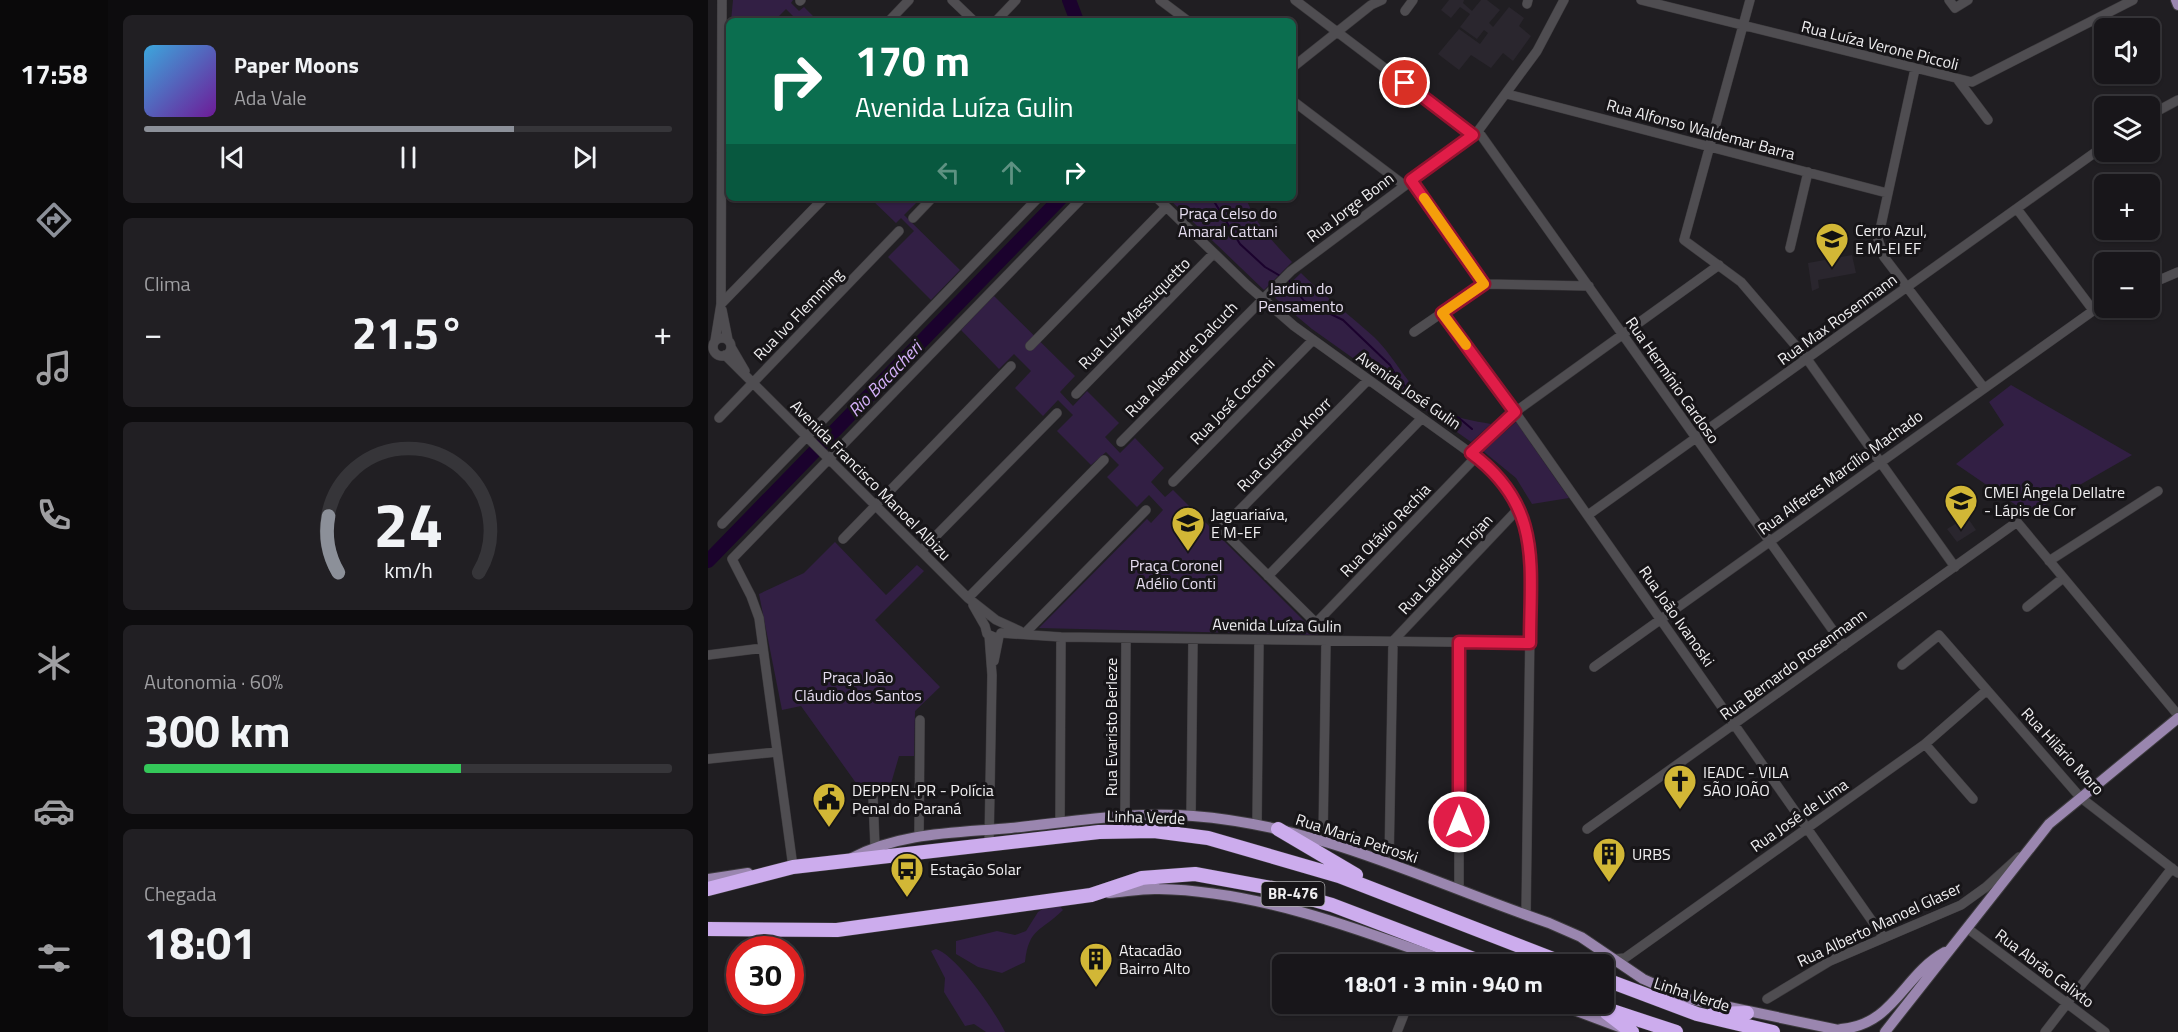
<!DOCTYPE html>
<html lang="pt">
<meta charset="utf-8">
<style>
:root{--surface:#18161a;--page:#211f23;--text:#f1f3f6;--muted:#9f9fa2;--line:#363539;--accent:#8c9099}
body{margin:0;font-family:"Titillium Web",sans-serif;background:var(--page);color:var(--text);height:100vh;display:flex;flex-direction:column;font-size:22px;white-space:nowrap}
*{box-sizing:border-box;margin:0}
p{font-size:20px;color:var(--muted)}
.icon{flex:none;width:33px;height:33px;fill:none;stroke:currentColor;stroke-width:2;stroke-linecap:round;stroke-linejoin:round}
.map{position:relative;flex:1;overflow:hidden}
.sheet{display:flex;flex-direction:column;gap:15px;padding:15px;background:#0d0c0e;width:600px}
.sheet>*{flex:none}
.banner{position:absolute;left:18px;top:18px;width:570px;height:183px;border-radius:9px;box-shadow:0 2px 4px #0004,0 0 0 2px var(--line);background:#0b6e4f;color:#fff;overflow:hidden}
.fabs{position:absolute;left:1386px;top:18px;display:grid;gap:12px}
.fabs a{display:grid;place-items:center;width:66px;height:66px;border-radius:9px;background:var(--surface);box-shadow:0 2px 4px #0004,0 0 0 2px var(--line);font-size:30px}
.speed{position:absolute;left:18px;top:936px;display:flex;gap:12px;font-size:30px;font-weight:700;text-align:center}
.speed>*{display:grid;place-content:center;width:78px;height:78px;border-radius:50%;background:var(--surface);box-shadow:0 2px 4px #0004,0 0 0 2px var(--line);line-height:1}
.speed .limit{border:9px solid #d22;background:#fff;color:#111}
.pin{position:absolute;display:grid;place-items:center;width:51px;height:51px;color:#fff;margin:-26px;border:3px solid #fff;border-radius:50%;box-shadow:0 2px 6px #0007}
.me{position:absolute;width:66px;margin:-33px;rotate:0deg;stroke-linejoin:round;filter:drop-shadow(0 0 4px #0008)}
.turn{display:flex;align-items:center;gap:21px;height:126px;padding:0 30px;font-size:27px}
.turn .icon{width:78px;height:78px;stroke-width:2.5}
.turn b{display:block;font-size:42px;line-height:51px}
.lanes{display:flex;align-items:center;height:57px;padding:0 30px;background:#0003;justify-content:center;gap:30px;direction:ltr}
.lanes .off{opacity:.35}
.big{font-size:45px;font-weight:700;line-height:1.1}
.sheet .card{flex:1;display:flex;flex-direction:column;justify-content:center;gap:9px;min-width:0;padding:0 21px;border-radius:9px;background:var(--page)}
.sheet .dial{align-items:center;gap:0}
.dial svg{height:156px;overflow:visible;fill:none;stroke:var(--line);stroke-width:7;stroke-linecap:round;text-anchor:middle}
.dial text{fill:var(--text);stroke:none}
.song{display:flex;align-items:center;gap:18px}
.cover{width:72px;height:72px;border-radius:9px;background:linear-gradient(135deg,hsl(200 70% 55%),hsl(280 70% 35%))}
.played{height:6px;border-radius:3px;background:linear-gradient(90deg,var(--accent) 70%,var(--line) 70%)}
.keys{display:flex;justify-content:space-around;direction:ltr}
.heat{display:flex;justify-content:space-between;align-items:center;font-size:33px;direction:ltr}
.charge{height:9px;border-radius:4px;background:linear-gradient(90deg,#34c759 60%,var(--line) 0)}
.trip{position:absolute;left:564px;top:954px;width:342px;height:60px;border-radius:9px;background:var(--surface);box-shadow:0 2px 4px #0004,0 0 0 2px var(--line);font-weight:700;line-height:60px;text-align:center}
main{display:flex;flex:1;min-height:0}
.tabs{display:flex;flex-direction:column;width:108px;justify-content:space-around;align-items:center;background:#0a090a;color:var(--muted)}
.tabs .icon{width:42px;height:42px}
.tabs .on{color:var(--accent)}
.tabs b{font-size:27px;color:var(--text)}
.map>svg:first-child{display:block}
.built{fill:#2a262e}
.green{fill:#321f44}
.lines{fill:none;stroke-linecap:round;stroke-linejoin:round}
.stream{stroke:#1b022d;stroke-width:2}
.river{stroke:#1b022d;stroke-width:14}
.minor-casing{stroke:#3d3b3e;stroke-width:10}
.major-casing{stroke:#3d3b3e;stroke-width:12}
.highway-casing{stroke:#3d3b3e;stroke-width:15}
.minor{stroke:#4f4d51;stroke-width:9}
.major{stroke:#9a86af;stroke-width:10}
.highway{stroke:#ccaced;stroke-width:14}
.route-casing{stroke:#92132f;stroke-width:15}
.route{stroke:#e11d48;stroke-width:10}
.slow{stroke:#f59e0b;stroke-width:10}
.labels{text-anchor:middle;stroke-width:6;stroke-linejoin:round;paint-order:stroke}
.shield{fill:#171518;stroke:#afaeb0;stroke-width:1.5}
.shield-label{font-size:15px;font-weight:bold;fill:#f0eff1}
.street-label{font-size:16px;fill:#f0eff1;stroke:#171518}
.park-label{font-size:16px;fill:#e7def1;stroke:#171518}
.poi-label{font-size:16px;fill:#f0eff1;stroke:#171518;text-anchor:start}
.water-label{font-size:18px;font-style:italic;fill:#d5b0fa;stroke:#171518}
</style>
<main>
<nav class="tabs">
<b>17:58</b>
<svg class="icon on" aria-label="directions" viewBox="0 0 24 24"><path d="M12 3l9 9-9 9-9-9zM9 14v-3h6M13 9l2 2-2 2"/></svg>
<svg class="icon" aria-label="music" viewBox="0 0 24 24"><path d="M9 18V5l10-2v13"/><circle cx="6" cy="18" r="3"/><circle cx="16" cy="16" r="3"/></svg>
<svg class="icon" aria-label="phone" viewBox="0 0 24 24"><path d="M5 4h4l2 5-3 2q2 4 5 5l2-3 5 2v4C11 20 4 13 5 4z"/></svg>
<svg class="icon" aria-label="climate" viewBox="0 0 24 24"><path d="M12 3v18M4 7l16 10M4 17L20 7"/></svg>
<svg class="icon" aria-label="car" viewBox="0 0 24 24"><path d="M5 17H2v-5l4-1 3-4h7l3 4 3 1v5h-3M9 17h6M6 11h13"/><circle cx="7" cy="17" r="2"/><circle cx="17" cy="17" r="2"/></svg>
<svg class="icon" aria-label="filters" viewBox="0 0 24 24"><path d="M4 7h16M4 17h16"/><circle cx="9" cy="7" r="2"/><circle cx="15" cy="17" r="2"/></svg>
</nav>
<section class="sheet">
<div class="card">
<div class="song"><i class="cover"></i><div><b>Paper Moons</b><p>Ada Vale</p></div></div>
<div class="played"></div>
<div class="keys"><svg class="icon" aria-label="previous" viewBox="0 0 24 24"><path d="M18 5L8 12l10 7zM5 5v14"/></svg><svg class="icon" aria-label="pause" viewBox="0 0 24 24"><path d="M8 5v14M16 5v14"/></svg><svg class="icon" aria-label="next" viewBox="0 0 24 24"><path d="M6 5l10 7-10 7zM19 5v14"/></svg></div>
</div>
<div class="card"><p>Clima</p>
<div class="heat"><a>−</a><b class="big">21.5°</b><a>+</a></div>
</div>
<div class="card dial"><svg viewBox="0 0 100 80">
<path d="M14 69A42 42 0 1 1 86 69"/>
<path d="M14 69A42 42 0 0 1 9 40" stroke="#8c9099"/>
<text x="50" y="56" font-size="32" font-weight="700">24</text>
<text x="50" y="72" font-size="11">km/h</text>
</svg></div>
<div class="card"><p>Autonomia · 60%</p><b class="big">300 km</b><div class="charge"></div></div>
<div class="card"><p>Chegada</p><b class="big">18:01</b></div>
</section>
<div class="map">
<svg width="1470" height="1032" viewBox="0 0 1470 1032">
<rect width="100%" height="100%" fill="#201e22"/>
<path class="built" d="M 741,0 L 756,0 L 755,3 L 764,11 L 773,0 L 779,0 L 792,10 L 781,23 L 785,27 L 801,7 L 816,18 L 811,26 L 823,36 L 805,61 L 795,53 L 783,68 L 763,55 L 751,70 L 730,54 L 751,29 L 772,44 L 780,33 L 776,30 L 769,39 L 752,27 L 762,14 L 752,7 L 743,18 L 733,10 Z
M 1144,255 L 1148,273 L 1110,280 L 1111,288 L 1104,291 L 1100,263 Z
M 1259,517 L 1268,530 L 1249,542 L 1239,529 Z"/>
<path class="green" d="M 25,0 L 85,0 L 83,3 L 91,11 L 96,7 L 110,21 L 85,21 L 87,18 L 78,9 L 66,21 L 23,21 Z
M 162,198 L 213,198 L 196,215 L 252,270 L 223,300 L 180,257 L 206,231 L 193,218 L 188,223 Z
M 460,198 L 538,198 C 547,224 565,242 584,262 L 556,290 Z
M 593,273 C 616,296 642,315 666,337 C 689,359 702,392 730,409 C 746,418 766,421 783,424 L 763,442 L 604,329 L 567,298 Z
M 286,296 L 367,376 L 352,392 L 365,406 L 379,391 L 411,423 L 397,437 L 412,453 L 427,438 L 456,468 L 443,482 L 457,497 L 465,490 L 610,635 L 331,628 L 439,519 L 443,523 L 455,510 L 441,495 L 429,507 L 399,477 L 411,465 L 398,452 L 383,465 L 349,431 L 365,415 L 350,400 L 335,416 L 307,388 L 323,371 L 306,354 L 291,369 L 253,330 Z
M 1303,385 L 1424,455 L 1321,514 L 1248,464 L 1296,425 L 1281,402 Z
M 808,422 L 861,498 L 824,504 L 808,478 L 775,451 Z
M 127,542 L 178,595 L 209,565 L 216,571 L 167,620 L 232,687 L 207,711 L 206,756 L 191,756 L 182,787 L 153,790 L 93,706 L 74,710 L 51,594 L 96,573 Z
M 347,901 L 355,910 C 333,932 321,927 317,962 L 294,973 L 270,967 L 248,954 L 248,941 L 289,931 L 307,935 L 318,931 L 330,912 Z
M 228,949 C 249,956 287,1011 297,1032 L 278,1032 L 266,1024 L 257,1026 L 236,992 L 237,978 L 223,951 Z"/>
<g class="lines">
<path class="stream" d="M 504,198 L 532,244 L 557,267 L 574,277
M 580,279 L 596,301 L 635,320 L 682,365 L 691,381 L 717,403 L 751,418 L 764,429"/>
<path class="river" d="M 361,0 L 369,21
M 0,561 L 353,198"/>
<defs>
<path id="minor" d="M 244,0 L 266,21
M 452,0 L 480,21
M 587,0 L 765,135
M 933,0 L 1264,82 L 1425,0
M 1042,0 L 976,240 L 1033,282 L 1099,359 L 1247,567
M 1241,0 L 1247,8 L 1260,0
M 92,1 L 93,0
M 819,4 L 820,0
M 697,11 L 705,0
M 181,21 L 201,0
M 288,21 L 308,0
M 585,67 L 663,5 L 674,0
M 1207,69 L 1170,239 L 1176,257 L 1276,388
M 1250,80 L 1280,120
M 799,94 L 1179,193
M 585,101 L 696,185
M 1442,115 L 1470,100
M 770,131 L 1136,646
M 703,180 L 776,284
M 449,198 L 539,285 L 586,326 L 768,457 C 799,484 820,514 823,557 L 818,915
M 1309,209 L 1385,310
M 205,218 L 224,198
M 1082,248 L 1100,172
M 1442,284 L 1470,272
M 13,304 L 116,198
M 14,310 L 20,340
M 733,313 L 807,412 L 1176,938
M 706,332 L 776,284 L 881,286
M5 347a9 9 0 1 1 18 0a9 9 0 1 1-18 0Z
M 7,341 L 13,304 L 14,0
M 322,346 L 458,207
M 23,347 L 37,371
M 17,355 L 260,598 L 288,620 L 312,631
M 660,380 L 513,529 L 608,623 L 768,457
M 368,394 L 506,253
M 11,418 L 191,231
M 413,442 L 583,271 L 770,131 L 829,51 L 856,0
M 763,452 L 807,412 L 1011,265
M 465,482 L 605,340
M 880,515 L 1396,146
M 14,524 L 330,198
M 135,539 L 303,366
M 213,551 L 349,413
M 1341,561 L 1450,491
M 560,576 L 714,418
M 260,598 L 396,460
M 265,605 L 277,626 L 279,634 L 286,637
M 1319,607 L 1355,578
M 293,633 L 353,637 L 822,643
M 317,633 L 438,510
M 281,635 L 284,675 L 281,845
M 751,642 L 751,889
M 0,655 L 55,648
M 286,661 L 291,636
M 1194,665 L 1231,635 L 1372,797 L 1470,873
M 886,667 L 1396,303
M 1217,744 L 1265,799
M 0,759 L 69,752
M 165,798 L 167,846
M 417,816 L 418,638
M 483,816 L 485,639
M 352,823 L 353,637
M 549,824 L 551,640
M 879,829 L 1309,522 L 1470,715
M 211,836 L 212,720
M 615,839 L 618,641
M 681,863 L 685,641 L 811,508
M 85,867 L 51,618 L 43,596 L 24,559 L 374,198
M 1259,928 L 1397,1032
M 906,959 L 917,958 L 1217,744 L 1279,690
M 715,964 L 719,954
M 1059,999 L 1122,961 L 1253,905 L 1278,887 L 1311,857
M 689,1032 L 700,1004
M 1337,1032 L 1464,868"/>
<path id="major" d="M 1468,0 L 1470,5
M 144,858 C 193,832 249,833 303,828 C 364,822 424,811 485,816 C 614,826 721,882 841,923 L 873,937 L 935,979 L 978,998 L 1140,1032
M 0,879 L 40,873
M 401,893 C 417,892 435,888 451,889 C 552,891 653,930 747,964
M 850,1004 L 914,1028
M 1133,1029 C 1186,1025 1195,975 1237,952
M 1177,1032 L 1341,824 L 1470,718"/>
<path id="highway" d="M 570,829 L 648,875
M 0,889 L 85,867 L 391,832 L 446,831 L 500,838 L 631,876 L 858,964
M 0,929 L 129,930 L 383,895 L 434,878 L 487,874 L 564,888 L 624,905 L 779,964
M 896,979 L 989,1014 L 1065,1032
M 883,1004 L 968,1032
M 899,1013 L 924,1032
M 1005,1014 L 1039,1013"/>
</defs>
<use href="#minor" class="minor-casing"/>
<use href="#major" class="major-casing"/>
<use href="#highway" class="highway-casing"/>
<use href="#minor" class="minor"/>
<use href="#major" class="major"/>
<use href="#highway" class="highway"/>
</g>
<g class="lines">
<defs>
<path id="route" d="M 697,83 L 765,135 L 703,180 L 776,284 L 734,313 L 807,412 L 763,453 C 835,506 822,564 822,643 L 751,642 L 751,822"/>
</defs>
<use href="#route" class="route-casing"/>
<use href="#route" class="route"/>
<path class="slow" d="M 716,198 L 776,284 L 734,313 L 758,345"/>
</g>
<defs>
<symbol id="school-pin" viewBox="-11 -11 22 30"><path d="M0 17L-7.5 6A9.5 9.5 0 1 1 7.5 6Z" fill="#d2b736" stroke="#171518"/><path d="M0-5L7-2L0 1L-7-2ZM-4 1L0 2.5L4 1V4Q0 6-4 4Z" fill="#111"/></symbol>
<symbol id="church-pin" viewBox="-11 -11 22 30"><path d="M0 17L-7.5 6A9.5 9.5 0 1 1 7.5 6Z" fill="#d2b736" stroke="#171518"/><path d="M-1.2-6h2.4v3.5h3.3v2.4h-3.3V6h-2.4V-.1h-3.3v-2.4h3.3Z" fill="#111"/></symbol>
<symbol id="civic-pin" viewBox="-11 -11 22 30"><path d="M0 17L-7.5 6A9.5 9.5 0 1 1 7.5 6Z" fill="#d2b736" stroke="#171518"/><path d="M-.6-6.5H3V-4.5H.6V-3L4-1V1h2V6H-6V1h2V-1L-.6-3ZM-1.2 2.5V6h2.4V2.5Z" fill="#111"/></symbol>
<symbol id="building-pin" viewBox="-11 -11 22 30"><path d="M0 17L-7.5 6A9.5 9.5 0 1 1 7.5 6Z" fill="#d2b736" stroke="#171518"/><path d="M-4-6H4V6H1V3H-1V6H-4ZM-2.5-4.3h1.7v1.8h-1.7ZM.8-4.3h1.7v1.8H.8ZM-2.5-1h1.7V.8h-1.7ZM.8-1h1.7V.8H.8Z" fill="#111"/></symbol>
<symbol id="bus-pin" viewBox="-11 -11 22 30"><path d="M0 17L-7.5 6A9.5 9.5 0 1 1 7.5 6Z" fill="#d2b736" stroke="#171518"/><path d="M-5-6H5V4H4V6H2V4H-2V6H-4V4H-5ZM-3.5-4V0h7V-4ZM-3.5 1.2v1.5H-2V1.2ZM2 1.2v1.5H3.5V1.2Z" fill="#111"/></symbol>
</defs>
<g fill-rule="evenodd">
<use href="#school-pin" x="1105" y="220" width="38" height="52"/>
<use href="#school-pin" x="1234" y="482" width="38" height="52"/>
<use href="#school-pin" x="461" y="504" width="38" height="52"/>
<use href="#church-pin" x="953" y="762" width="38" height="52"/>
<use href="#civic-pin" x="102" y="780" width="38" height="52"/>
<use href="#building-pin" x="882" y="835" width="38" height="52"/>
<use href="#bus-pin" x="180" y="850" width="38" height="52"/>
<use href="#building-pin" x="369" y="940" width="38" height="52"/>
</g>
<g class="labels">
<rect class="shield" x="553.5" y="882" width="63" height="24" rx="4.5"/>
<g class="shield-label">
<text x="585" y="899">BR-476</text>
</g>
<g class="street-label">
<text transform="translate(1172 45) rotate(14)" y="6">Rua Luíza Verone Piccoli</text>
<text transform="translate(993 129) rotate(15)" y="6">Rua Alfonso Waldemar Barra</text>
<text transform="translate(642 207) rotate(-37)" y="6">Rua Jorge Bonn</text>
<text transform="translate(426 313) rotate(-45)" y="6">Rua Luiz Massuquetto</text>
<text transform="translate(90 314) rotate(-46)" y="6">Rua Ivo Flemming</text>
<text transform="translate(1129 319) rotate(-36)" y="6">Rua Max Rosenmann</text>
<text transform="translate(473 359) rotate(-46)" y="6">Rua Alexandre Dalcuch</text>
<text transform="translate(965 380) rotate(55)" y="6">Rua Hermínio Cardoso</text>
<text transform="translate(701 390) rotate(35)" y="6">Avenida José Gulin</text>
<text transform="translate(524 401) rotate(-46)" y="6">Rua José Cocconi</text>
<text transform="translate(576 444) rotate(-45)" y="6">Rua Gustavo Knorr</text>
<text transform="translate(1132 472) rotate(-36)" y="6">Rua Alferes Marcílio Machado</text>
<text transform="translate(163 480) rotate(45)" y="6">Avenida Francisco Manoel Albizu</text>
<text transform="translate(677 530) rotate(-46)" y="6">Rua Otávio Rechia</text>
<text transform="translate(737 564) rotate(-47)" y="6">Rua Ladislau Trojan</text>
<text transform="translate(969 616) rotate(55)" y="6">Rua João Ivanoski</text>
<text transform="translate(569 625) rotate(1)" y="6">Avenida Luíza Gulin</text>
<text transform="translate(1085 664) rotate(-36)" y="6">Rua Bernardo Rosenmann</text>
<text transform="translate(403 727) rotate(-90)" y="6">Rua Evaristo Berleze</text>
<text transform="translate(1355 751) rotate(47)" y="6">Rua Hilário Moro</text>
<text transform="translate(1091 815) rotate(-35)" y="6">Rua José de Lima</text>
<text transform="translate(438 817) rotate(2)" y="6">Linha Verde</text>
<text transform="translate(649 838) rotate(18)" y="6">Rua Maria Petroski</text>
<text transform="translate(1171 924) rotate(-25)" y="6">Rua Alberto Manoel Glaser</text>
<text transform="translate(1337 968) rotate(37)" y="6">Rua Abrão Calixto</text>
<text transform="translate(984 994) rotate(18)" y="6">Linha Verde</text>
</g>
<g class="park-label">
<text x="520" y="219">Praça Celso do<tspan x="520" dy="18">Amaral Cattani</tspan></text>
<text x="593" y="294">Jardim do<tspan x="593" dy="18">Pensamento</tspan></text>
<text x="468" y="571">Praça Coronel<tspan x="468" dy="18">Adélio Conti</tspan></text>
<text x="150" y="683">Praça João<tspan x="150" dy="18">Cláudio dos Santos</tspan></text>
</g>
<g class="poi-label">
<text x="1147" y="236">Cerro Azul,<tspan x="1147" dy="18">E M-EI EF</tspan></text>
<text x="1276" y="498">CMEI Ângela Dellatre<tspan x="1276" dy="18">- Lápis de Cor</tspan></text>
<text x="503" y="520">Jaguariaíva,<tspan x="503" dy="18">E M-EF</tspan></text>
<text x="995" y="778">IEADC - VILA<tspan x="995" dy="18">SÃO JOÃO</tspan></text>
<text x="144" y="796">DEPPEN-PR - Polícia<tspan x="144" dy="18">Penal do Paraná</tspan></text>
<text x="924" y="860">URBS</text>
<text x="222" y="875">Estação Solar</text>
<text x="411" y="956">Atacadão<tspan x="411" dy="18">Bairro Alto</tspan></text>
</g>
<g class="water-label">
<text transform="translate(177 379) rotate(-46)" y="6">Rio Bacacheri</text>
</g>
</g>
</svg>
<div class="fabs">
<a><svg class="icon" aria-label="sound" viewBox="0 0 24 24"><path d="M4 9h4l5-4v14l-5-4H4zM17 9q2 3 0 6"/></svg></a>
<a><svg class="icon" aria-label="layers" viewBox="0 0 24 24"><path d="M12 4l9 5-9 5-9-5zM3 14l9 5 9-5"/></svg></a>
<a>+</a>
<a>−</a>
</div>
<div class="speed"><div class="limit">30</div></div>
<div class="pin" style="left:697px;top:83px;background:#d93025"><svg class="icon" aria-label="arrive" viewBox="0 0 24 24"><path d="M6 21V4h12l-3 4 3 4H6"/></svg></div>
<svg class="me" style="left:751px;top:822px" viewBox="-20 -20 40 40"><circle r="17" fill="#e11d48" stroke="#fff" stroke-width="3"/><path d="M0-11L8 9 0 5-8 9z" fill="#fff"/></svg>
<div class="trip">18:01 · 3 min · 940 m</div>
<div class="banner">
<div class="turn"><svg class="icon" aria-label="right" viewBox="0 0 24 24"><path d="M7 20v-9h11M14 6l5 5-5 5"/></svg><div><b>170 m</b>Avenida Luíza Gulin</div></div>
<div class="lanes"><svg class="icon off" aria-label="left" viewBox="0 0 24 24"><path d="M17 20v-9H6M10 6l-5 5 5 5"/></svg><svg class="icon off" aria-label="ahead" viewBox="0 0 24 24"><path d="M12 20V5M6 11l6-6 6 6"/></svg><svg class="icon" aria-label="right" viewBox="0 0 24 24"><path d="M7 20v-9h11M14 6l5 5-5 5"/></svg></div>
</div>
</div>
</main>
